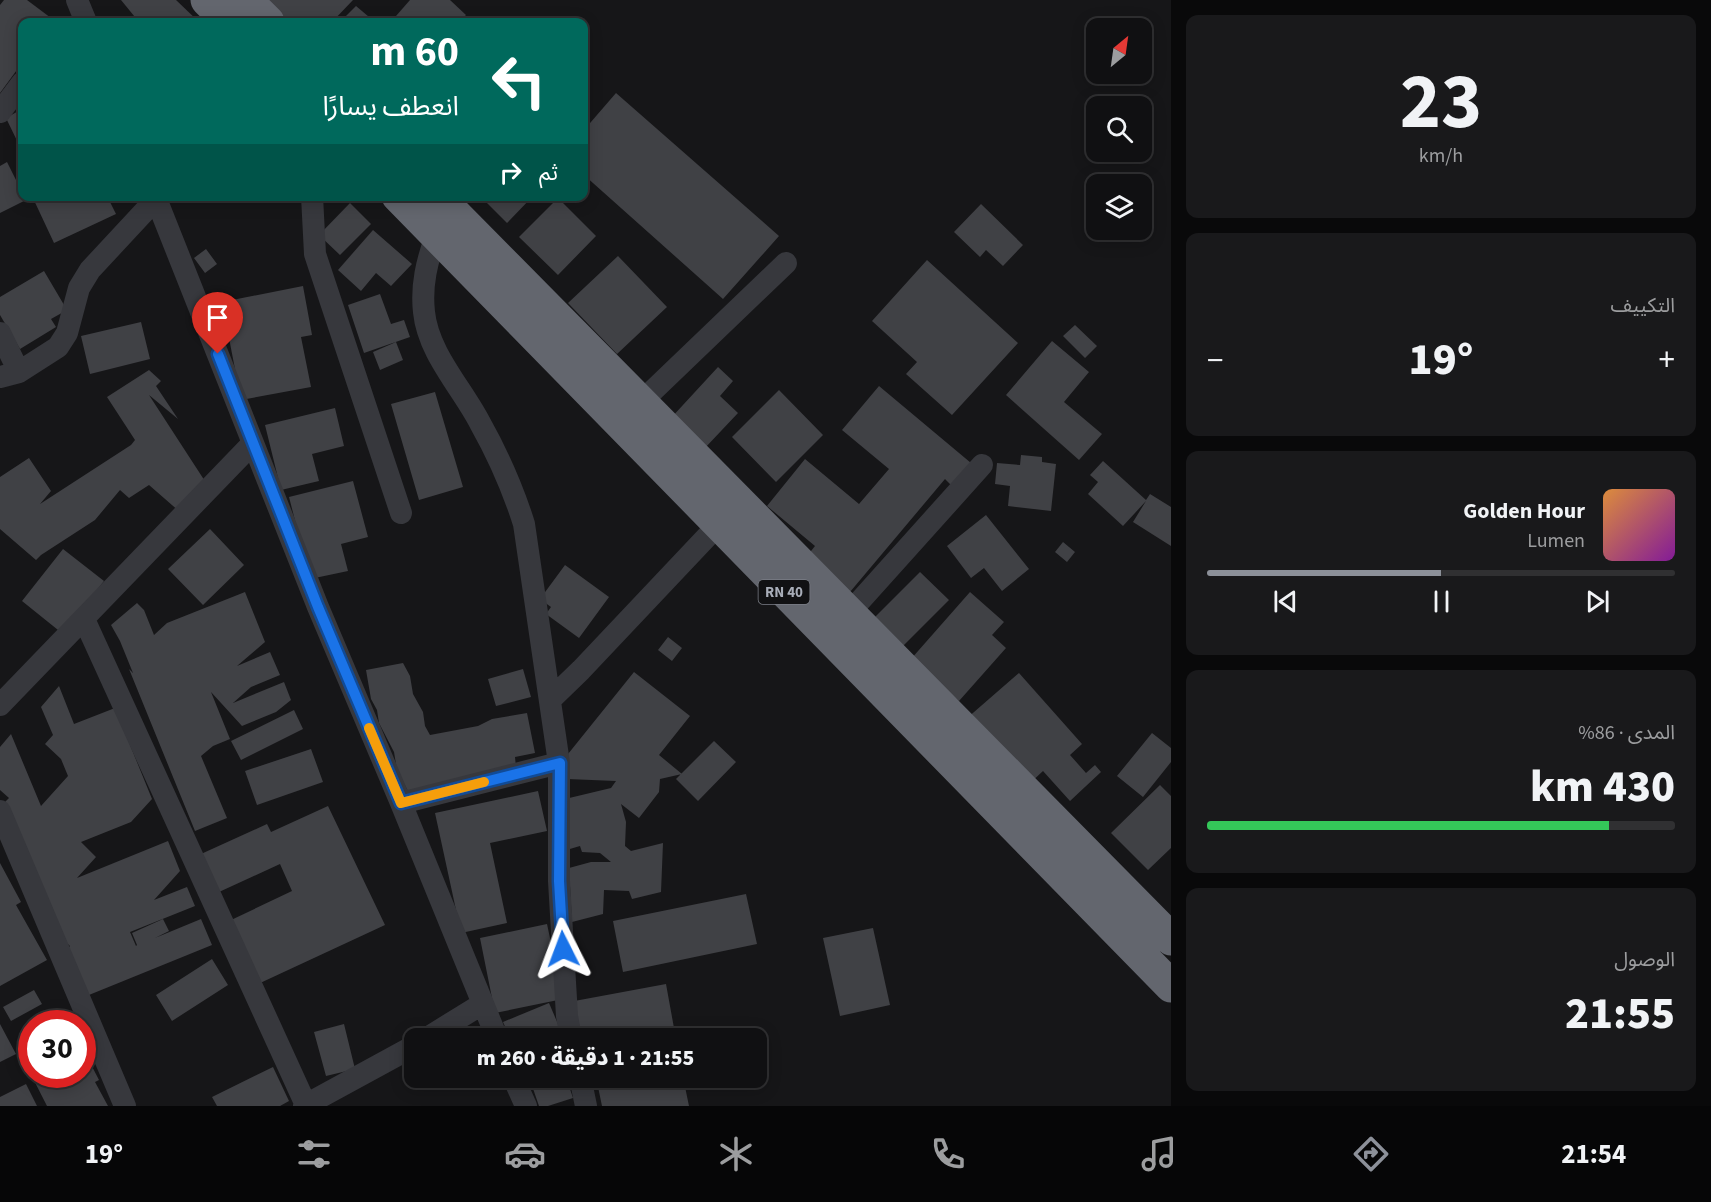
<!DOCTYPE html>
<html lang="ar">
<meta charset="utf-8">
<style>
:root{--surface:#101012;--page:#19191b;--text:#f1f3f6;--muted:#9c9d9f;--line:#303032;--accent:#8c9099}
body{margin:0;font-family:"Source Sans 3","Noto Sans Arabic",sans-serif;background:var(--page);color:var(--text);direction:rtl;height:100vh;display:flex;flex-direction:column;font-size:22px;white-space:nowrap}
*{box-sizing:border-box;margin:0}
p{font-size:20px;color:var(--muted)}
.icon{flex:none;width:33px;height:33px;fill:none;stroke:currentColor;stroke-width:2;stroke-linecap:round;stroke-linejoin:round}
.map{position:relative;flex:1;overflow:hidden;direction:ltr}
.details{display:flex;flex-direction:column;gap:15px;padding:15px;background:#09090a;width:540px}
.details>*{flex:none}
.guide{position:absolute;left:18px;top:18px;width:570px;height:183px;border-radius:12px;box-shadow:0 3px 15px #0003,0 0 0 2px var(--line);direction:rtl;background:#00695c;color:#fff;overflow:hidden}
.needle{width:39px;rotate:29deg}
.fabs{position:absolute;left:1086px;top:18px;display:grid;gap:12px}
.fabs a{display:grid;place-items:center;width:66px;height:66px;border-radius:12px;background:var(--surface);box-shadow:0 3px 15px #0003,0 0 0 2px var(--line);font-size:30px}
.speed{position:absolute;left:18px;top:1010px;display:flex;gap:12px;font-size:30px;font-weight:700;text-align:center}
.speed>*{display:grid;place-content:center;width:78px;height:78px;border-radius:50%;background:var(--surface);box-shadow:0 3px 15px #0003,0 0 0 2px var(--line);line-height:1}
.speed .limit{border:9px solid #d22;background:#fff;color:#111}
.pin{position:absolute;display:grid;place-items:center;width:51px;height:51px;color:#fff;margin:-62px -26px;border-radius:50% 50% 50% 0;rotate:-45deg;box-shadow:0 0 6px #0007}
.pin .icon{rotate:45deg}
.me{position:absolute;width:66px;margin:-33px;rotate:357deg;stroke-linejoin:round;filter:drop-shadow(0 0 4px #0008)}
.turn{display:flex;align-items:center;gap:21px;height:126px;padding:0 30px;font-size:27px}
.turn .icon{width:78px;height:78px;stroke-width:2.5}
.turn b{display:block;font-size:42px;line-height:51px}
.then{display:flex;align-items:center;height:57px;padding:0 30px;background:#0003;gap:12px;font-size:22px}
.big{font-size:45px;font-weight:800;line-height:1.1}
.details .widget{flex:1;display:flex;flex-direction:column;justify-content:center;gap:9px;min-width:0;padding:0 21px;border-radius:12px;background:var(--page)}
.details .dial{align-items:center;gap:0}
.dial b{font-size:78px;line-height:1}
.song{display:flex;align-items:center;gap:18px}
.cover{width:72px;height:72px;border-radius:9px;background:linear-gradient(135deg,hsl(30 70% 55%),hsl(290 70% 35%))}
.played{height:6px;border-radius:3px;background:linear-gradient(90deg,var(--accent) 50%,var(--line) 50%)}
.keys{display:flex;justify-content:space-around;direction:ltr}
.heat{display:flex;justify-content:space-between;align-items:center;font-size:33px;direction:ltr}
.charge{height:9px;border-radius:4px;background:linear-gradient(90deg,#34c759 86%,var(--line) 0)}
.trip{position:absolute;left:404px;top:1028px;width:363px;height:60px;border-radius:12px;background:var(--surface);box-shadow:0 3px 15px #0003,0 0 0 2px var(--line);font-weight:800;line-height:60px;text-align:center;direction:rtl}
.tabs{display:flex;height:96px;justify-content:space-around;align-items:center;background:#060607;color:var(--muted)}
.tabs .icon{width:42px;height:42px}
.tabs .selected{color:var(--accent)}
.tabs b{font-size:27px;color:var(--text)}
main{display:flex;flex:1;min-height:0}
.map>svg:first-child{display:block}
.building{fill:#404145}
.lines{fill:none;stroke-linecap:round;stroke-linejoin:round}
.minor{stroke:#37383d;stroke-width:22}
.highway{stroke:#63666e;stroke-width:33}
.route-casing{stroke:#114b97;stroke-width:15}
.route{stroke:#1a73e8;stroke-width:10}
.slow{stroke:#f59e0b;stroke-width:10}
.labels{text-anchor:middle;stroke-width:6;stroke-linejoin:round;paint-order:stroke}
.shield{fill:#111113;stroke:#7b7e86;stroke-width:1.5}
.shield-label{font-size:15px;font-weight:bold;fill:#a8adb8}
</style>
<main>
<section class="details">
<div class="widget dial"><b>23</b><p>km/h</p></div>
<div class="widget"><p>التكييف</p>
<div class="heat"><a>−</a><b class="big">19°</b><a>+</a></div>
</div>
<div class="widget">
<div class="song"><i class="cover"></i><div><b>Golden Hour</b><p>Lumen</p></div></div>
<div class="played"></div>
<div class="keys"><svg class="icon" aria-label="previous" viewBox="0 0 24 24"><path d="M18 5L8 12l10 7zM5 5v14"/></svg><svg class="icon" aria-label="pause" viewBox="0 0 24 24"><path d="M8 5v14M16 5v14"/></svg><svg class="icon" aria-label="next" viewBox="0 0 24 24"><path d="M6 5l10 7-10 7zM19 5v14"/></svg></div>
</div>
<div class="widget"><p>المدى · 86%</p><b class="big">430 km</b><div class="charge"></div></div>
<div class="widget"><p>الوصول</p><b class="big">21:55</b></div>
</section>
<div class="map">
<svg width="1171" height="1106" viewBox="0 0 1171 1106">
<rect width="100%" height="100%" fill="#161618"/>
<path class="building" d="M 4,0 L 27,0 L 55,21 L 54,22 L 22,22 L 22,63 L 0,93 L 0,5 Z
M 121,0 L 176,0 L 199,22 L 139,22 Z
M 259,0 L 353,0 L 332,22 L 282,22 Z
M 410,0 L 450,0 L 466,15 L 459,22 L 403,22 L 396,16 Z
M 356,6 L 375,22 L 340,22 Z
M 616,93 L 779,236 L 723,299 L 584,175 L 584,130 Z
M 22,109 L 22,151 L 6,118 Z
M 7,162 L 26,200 L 0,213 L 0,166 Z
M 32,196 L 107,196 L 116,214 L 54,243 Z
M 480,196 L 533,196 L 507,223 Z
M 558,198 L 596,236 L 558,275 L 519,237 Z
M 350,203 L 371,224 L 340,255 L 319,235 Z
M 981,204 L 1023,245 L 1003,266 L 986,250 L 980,257 L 954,232 Z
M 373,230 L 412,264 L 391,286 L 376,273 L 361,291 L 338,270 Z
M 206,249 L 217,264 L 205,273 L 194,258 Z
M 618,256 L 667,307 L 617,354 L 568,303 Z
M 927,260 L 1018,343 L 952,415 L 906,374 L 917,362 L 872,321 Z
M 44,271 L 67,310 L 51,319 L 56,327 L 20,349 L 0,315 L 0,297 Z
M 303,286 L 312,335 L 301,337 L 311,387 L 241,400 L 222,302 Z
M 380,294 L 391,324 L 404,320 L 410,337 L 364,353 L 348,305 Z
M 141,322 L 150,359 L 90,374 L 81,336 Z
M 1075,325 L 1097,346 L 1085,358 L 1063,336 Z
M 1052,341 L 1089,372 L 1064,402 L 1102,434 L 1079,460 L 1006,395 Z
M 396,342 L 403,360 L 380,370 L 373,352 Z
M 718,367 L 733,381 L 720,396 L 738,413 L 704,449 L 671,418 Z
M 149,370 L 161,381 L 156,386 L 178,419 L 149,395 L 212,492 L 188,519 L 149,485 L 129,498 L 120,490 L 95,520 L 41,555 L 36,560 L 0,529 L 0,477 L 29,458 L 51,491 L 40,504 L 131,445 L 135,440 L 107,397 Z
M 879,386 L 971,463 L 952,486 L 945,479 L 850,592 L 807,556 L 815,546 L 767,506 L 805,459 L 859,504 L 889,469 L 842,430 Z
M 779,390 L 823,435 L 776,482 L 732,437 Z
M 435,392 L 463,487 L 419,500 L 391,404 Z
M 335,408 L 344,446 L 312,454 L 319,481 L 281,490 L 265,425 Z
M 1021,455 L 1042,457 L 1042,462 L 1056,464 L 1051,511 L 1008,506 L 1010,486 L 995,484 L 997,463 L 1020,465 Z
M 1103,461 L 1146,500 L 1150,494 L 1171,507 L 1171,546 L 1133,522 L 1146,501 L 1123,526 L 1088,494 L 1098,482 L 1090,475 Z
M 353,481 L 368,537 L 341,544 L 348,571 L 310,579 L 289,497 Z
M 986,515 L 1029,569 L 1002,591 L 984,568 L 971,578 L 947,546 Z
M 210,529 L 244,565 L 203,605 L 168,569 Z
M 1063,542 L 1075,552 L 1067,562 L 1055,552 Z
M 63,549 L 104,581 L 63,634 L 22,601 Z
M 565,565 L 609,597 L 579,638 L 546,614 L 551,607 L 540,599 Z
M 920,572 L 949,600 L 899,650 L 870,622 Z
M 245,592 L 265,642 L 237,666 L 270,652 L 280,675 L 251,687 L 233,703 L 284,682 L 291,700 L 276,712 L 242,726 L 211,692 L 230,739 L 213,746 L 201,756 L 227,818 L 195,831 L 129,669 L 133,673 L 120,641 L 111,625 L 137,603 L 144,610 L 154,635 L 167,623 Z
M 970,592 L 1004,622 L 992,635 L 1006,648 L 959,701 L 911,659 Z
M 668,637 L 682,648 L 672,661 L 658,650 Z
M 403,663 L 410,676 L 413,694 L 423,712 L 425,726 L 430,735 L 478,726 L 492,719 L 527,713 L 535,753 L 515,757 L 516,767 L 411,797 L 397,770 L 394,752 L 379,723 L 377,710 L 371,699 L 366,670 Z
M 523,669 L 531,697 L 496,706 L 488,679 Z
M 634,672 L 690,716 L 659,755 L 682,774 L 660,779 L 659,792 L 639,818 L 621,804 L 626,822 L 625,846 L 631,851 L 663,843 L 661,892 L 632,899 L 629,891 L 604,890 L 603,914 L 572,922 L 569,868 L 591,862 L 611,862 L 600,853 L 582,852 L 580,846 L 563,851 L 565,799 L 611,788 L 616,781 L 567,779 L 568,754 Z
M 1019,673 L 1082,744 L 1070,755 L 1086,773 L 1095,765 L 1101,772 L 1070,801 L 1043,771 L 1027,786 L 966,719 Z
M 59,686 L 74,724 L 115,708 L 152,799 L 131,822 L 81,842 L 96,857 L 77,878 L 168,841 L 180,871 L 154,900 L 187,887 L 195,906 L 130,932 L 136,946 L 137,945 L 132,933 L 163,919 L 169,931 L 155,938 L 201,919 L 212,945 L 84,997 L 65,952 L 70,946 L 60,937 L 5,802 L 9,798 L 0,790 L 0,747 L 11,734 L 41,806 L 68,776 L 61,759 L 45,744 L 53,735 L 41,707 Z
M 294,710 L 303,729 L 241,760 L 231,741 Z
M 1152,733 L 1171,748 L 1171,762 L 1143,797 L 1117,776 Z
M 714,741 L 736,762 L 698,801 L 676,779 Z
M 311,749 L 323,782 L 257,805 L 245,771 Z
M 1160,785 L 1171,796 L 1171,848 L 1148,870 L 1111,833 Z
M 538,791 L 547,831 L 490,843 L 507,923 L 461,933 L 435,813 Z
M 328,806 L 385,925 L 258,984 L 229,921 L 292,891 L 280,864 L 219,892 L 201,854 L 267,824 L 271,832 Z
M 0,863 L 21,902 L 16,905 L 47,960 L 0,986 Z
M 746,894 L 757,944 L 623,972 L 613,921 Z
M 547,924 L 563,999 L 495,1013 L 480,938 Z
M 873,928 L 890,1005 L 840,1016 L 823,938 Z
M 212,959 L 228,985 L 172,1021 L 156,995 Z
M 666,984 L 674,1028 L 622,1038 L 576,1038 L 569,1002 Z
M 34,990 L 42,1004 L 11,1021 L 3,1007 Z
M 549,1003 L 564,1038 L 510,1038 L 503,1022 Z
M 0,1024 L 16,1054 L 0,1062 Z
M 344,1024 L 355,1069 L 326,1076 L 314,1032 Z
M 32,1043 L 32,1074 L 82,1074 L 82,1047 L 99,1080 L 95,1082 L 108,1106 L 47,1106 L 18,1049 Z
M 273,1067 L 289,1101 L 280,1106 L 217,1106 L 212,1097 Z
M 529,1077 L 566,1077 L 573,1098 L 548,1106 L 539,1106 Z
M 624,1077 L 683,1077 L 689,1106 L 602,1106 L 597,1082 Z
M 26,1084 L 37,1106 L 0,1106 L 0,1097 Z"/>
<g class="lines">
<path class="minor" d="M 77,0 L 86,22
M 0,112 L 22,83
M 155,196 L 318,607 L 401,803 L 497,1038
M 312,196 L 315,254 L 401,513
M 436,236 C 427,261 421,285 424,312 C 428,353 462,388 480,423 C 498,455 513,489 524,524 L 559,763 L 559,881 L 567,1016 L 571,1038
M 0,333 L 19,372
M 0,377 L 19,372 L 58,347 L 67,333 L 79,288 L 90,270 L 156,199
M 640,403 L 786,263
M 850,612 L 982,465
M 84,619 L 306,1105
M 550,700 L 581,670 L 718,525
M 0,705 L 253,443
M 401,803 L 559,763
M 0,811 L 125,1106
M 427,1038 L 482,1004
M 513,1077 L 526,1106
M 580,1077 L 586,1106
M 304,1106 L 414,1046"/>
<path class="highway" d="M 207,0 L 229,22
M 246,0 L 268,22
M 398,196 L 1171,986
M 437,196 L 1171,939"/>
</g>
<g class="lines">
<defs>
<path id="route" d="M 218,354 L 318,607 L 401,803 L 560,763 L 559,881 L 563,949"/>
</defs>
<use href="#route" class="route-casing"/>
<use href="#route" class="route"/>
<path class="slow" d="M 369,728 L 401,803 L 484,782"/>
</g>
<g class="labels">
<rect class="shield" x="758.5" y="580" width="51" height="24" rx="4.5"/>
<g class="shield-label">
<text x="784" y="597">RN 40</text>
</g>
</g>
</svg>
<div class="fabs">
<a><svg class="needle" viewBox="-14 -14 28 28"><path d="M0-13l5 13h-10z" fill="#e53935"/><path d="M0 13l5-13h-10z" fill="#9c9d9f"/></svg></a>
<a><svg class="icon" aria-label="search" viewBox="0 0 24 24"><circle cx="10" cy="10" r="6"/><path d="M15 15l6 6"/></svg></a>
<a><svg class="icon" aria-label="layers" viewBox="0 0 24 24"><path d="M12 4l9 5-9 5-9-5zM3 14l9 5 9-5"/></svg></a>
</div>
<div class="speed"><div class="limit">30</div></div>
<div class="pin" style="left:218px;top:354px;background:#d93025"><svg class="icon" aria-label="arrive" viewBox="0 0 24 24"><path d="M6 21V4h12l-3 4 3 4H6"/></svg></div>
<svg class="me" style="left:563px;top:949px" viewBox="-20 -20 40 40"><path d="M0-17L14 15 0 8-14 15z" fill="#1a73e8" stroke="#fff" stroke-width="4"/></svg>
<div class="trip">21:55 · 1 دقيقة · 260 m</div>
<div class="guide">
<div class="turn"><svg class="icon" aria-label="left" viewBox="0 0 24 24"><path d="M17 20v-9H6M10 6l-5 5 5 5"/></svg><div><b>60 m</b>انعطف يسارًا</div></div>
<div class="then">ثم<svg class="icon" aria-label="right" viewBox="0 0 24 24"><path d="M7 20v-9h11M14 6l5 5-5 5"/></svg></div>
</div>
</div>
</main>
<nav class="tabs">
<b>21:54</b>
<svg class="icon selected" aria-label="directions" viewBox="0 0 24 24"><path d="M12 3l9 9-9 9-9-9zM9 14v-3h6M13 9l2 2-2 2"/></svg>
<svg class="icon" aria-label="music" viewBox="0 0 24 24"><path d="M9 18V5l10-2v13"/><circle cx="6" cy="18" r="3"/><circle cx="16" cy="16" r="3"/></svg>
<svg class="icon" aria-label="phone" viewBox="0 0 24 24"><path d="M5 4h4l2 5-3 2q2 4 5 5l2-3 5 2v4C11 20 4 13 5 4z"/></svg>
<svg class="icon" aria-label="climate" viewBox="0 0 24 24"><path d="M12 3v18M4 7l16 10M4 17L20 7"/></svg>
<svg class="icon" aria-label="car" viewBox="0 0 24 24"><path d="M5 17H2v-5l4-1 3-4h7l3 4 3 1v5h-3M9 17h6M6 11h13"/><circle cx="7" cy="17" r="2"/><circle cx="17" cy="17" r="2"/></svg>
<svg class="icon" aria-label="filters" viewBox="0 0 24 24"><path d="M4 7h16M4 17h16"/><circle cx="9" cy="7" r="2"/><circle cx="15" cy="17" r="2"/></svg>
<b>19°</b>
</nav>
